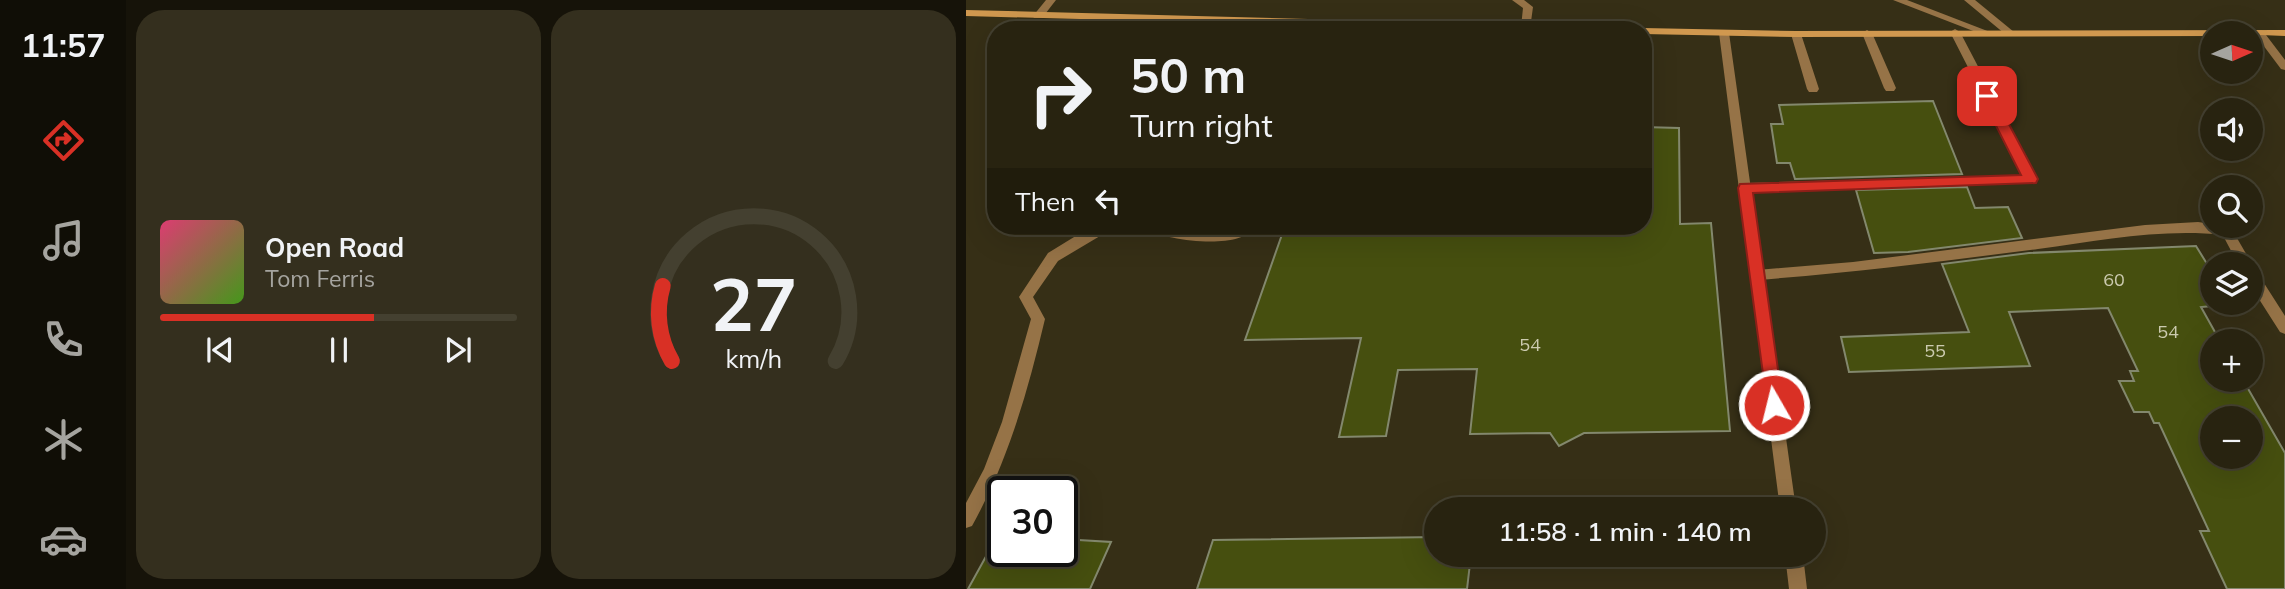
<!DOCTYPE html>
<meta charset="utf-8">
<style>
:root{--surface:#282310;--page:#342f1e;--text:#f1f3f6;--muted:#a5a49f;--line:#444030;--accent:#d93025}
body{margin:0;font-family:Mulish,sans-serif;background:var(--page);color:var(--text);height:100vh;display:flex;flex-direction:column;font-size:26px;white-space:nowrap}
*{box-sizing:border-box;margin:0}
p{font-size:23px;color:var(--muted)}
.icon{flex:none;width:38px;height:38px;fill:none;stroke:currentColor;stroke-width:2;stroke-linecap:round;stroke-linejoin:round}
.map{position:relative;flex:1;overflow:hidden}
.panel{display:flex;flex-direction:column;gap:10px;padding:10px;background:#161309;width:840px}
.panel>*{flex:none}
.top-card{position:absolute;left:21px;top:21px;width:665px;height:214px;border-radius:28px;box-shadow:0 7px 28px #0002,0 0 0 2px var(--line);background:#282310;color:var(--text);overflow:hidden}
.needle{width:46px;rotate:87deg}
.controls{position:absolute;left:1234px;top:21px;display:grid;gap:14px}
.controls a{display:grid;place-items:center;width:63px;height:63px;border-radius:50%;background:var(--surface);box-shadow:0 7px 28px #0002,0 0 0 2px var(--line);font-size:35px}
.speed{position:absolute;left:21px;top:476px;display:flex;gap:14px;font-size:35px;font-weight:700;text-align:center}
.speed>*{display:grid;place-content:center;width:91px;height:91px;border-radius:50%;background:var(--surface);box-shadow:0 7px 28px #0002,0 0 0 2px var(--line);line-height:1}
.speed .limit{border:4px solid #111;border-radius:10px;background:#fff;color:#111}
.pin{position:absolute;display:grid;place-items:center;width:60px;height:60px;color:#fff;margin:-30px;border-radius:14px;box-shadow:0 4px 10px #0006}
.me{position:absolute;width:77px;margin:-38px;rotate:352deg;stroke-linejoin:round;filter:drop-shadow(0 0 5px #0008)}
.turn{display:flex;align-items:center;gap:24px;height:147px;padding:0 28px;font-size:32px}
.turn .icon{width:91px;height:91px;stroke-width:2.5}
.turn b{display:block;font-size:49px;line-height:60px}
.then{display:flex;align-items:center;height:66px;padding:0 28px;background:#0003;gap:14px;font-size:26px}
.panel .tile{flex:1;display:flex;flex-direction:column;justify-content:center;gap:10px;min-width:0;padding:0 24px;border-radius:28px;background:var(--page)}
.panel .dial{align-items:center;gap:0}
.dial svg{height:182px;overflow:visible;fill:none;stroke:var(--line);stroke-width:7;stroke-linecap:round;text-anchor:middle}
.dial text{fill:var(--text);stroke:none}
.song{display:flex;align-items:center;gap:21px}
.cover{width:84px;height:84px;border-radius:10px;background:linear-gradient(135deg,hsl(340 70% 55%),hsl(100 70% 35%))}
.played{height:7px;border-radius:4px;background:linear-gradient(90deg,var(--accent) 60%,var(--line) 60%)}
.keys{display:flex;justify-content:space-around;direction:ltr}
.panel .tiles{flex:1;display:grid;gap:10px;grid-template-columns:repeat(2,1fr)}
.trip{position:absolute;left:458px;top:497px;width:402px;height:70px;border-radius:35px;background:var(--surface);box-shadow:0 7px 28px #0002,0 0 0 2px var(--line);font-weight:600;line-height:70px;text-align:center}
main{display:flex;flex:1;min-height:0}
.tab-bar{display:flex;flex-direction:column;width:126px;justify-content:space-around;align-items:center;background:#100e06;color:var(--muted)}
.tab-bar .icon{width:49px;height:49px}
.tab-bar .on{color:var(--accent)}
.tab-bar b{font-size:32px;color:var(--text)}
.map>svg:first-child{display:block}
.building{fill:#464f0f;stroke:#83886d;stroke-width:2;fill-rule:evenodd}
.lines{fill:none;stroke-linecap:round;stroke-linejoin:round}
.lane{fill:#967347;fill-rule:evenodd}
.street{fill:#967347;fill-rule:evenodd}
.secondary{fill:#d0984f;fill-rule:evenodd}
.route{fill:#d93025;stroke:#8d1f18;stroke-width:2}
.labels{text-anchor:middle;stroke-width:7;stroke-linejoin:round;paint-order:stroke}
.number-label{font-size:18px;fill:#cbcaaf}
</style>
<main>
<nav class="tab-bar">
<b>11:57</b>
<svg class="icon on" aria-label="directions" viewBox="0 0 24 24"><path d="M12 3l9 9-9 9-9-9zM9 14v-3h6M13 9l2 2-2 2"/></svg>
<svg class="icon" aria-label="music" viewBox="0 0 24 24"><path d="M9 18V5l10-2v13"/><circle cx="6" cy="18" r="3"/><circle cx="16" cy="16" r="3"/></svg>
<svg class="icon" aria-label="phone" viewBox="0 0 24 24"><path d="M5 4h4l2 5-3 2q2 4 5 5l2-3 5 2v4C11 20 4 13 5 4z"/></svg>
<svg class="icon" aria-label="climate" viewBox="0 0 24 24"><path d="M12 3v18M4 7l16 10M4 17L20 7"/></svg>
<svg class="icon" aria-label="car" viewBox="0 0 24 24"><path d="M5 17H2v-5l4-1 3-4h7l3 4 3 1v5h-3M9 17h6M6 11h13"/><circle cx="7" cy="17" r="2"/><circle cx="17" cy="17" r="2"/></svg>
</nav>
<section class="panel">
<div class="tiles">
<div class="tile">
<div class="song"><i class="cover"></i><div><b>Open Road</b><p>Tom Ferris</p></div></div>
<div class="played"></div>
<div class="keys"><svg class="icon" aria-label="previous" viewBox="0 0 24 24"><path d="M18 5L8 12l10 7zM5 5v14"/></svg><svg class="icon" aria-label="pause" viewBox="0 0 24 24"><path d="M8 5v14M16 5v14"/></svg><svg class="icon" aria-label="next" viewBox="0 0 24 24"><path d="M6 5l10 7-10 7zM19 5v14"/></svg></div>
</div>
<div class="tile dial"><svg viewBox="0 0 100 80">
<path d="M14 69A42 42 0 1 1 86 69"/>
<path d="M14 69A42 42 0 0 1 10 36" stroke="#d93025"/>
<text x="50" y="56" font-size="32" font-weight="700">27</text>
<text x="50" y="72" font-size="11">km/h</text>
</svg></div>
</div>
</section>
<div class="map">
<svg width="1319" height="589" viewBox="0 0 1319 589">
<rect width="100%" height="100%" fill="#362f16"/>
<path class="building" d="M 967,101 L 996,174 L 829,179 L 824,163 L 811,163 L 805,124 L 817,124 L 813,105 Z
M 677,127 L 713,128 L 714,224 L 745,223 L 764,431 L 618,433 L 593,446 L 584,433 L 504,434 L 511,369 L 432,370 L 420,436 L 373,437 L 395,338 L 279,340 L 319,226 L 677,226 Z
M 1001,187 L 1009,208 L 1042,207 L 1056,238 L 942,252 L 908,253 L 890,190 Z
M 1230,246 L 1246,272 L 1246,306 L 1235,307 L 1254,341 L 1246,341 L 1246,380 L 1277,380 L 1319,453 L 1319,589 L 1261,589 L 1234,531 L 1243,531 L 1193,423 L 1188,423 L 1183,412 L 1168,412 L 1153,381 L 1168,381 L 1164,371 L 1172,371 L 1142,308 L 1043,312 L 1064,366 L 883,372 L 875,337 L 1003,332 L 976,264 L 1063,253 ZM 1246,418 L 1284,418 L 1284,457 L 1246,457 Z
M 471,537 L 471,555 L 505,555 L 501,589 L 231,589 L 247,540 Z
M 96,539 L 145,542 L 124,589 L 2,589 L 23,551 L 96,551 Z"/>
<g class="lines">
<path class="lane" d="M 80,0 L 90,0 L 76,18 L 68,18 L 67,16 Z
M 546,0 L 558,0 L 567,7 L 564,29 L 556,29 L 555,27 L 557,8 Z
M 927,0 L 941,0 L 1024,32 L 1023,34 L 1015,34 Z
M 998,0 L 1009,0 L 1048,32 L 1047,34 L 1039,34 Z
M 262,18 L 267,21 L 261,30 L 251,30 L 258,19 Z
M 280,18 L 285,21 L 281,30 L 271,30 L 276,19 Z
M 989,29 L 994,32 L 1071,179 L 1069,182 L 775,191 L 773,188 L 775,185 L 779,183 L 1057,175 L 984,32 Z
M 901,30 L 906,33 L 930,88 L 928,91 L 920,91 L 918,88 L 896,33 Z
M 1293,30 L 1297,31 L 1319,60 L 1319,70 L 1315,69 L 1288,33 Z
M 830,31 L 835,34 L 853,89 L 851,92 L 843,92 L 841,89 L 825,34 Z
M 1232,222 L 1246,224 L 1246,226 L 1259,226 L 1264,230 L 1257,235 C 1196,228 1133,241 1072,249 C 978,261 885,273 791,280 L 786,279 L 784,275 L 786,271 L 791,270 L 887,262 L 1179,225 Z
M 126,226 L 140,226 L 134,236 L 92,261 L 67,297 L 79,319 C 62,391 42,461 6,526 L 0,528 L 0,503 L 18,469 L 36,422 L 65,319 L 53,297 L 82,253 Z
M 174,226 L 194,226 L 234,231 L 292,226 C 272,252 203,240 176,229 Z"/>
<path class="street" d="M 758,30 L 763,33 L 830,509 L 814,509 L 753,33 Z
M 1252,226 L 1264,226 L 1286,264 L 1284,266 L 1284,264 L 1272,264 Z
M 1284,268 L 1289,269 L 1319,316 L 1319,334 L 1314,332 L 1284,285 Z
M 819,555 L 837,555 L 841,589 L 823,589 Z"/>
<path class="secondary" d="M 0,10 L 650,27 L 655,30 L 522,30 L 0,16 Z
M 677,28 L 830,31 L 1319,30 L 1319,36 L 1246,33 L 1246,36 L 830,37 L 677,34 L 677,30 L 673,30 Z"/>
</g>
<path class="route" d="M 1021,91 L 1028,96 L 1072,179 L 1070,183 L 787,193 L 817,405 L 815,411 L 802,411 L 772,188 L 774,184 L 1055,175 L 1015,96 Z"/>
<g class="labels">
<g class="number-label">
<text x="1148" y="286">60</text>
<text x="1202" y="338">54</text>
<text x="564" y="351">54</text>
<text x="969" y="357">55</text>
</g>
</g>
</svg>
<div class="controls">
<a><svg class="needle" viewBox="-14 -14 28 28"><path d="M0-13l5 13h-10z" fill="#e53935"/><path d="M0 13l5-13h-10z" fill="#a5a49f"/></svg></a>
<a><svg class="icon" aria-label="sound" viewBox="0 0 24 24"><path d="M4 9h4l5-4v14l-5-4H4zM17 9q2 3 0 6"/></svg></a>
<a><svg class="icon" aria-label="search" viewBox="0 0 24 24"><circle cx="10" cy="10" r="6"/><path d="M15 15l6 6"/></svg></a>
<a><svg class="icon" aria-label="layers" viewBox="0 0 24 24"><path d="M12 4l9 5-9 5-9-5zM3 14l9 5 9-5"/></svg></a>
<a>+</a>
<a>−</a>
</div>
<div class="speed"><div class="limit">30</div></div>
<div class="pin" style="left:1021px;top:96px;background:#d93025"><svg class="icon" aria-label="arrive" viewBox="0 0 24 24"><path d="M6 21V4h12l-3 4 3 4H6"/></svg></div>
<svg class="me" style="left:808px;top:405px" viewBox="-20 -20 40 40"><circle r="17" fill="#d93025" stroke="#fff" stroke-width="3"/><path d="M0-11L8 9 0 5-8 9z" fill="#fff"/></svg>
<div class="trip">11:58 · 1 min · 140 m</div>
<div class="top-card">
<div class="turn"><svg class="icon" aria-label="right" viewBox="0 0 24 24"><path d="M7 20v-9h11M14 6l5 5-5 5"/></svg><div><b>50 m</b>Turn right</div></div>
<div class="then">Then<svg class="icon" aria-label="left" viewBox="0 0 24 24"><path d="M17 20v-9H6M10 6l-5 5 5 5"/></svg></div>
</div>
</div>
</main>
